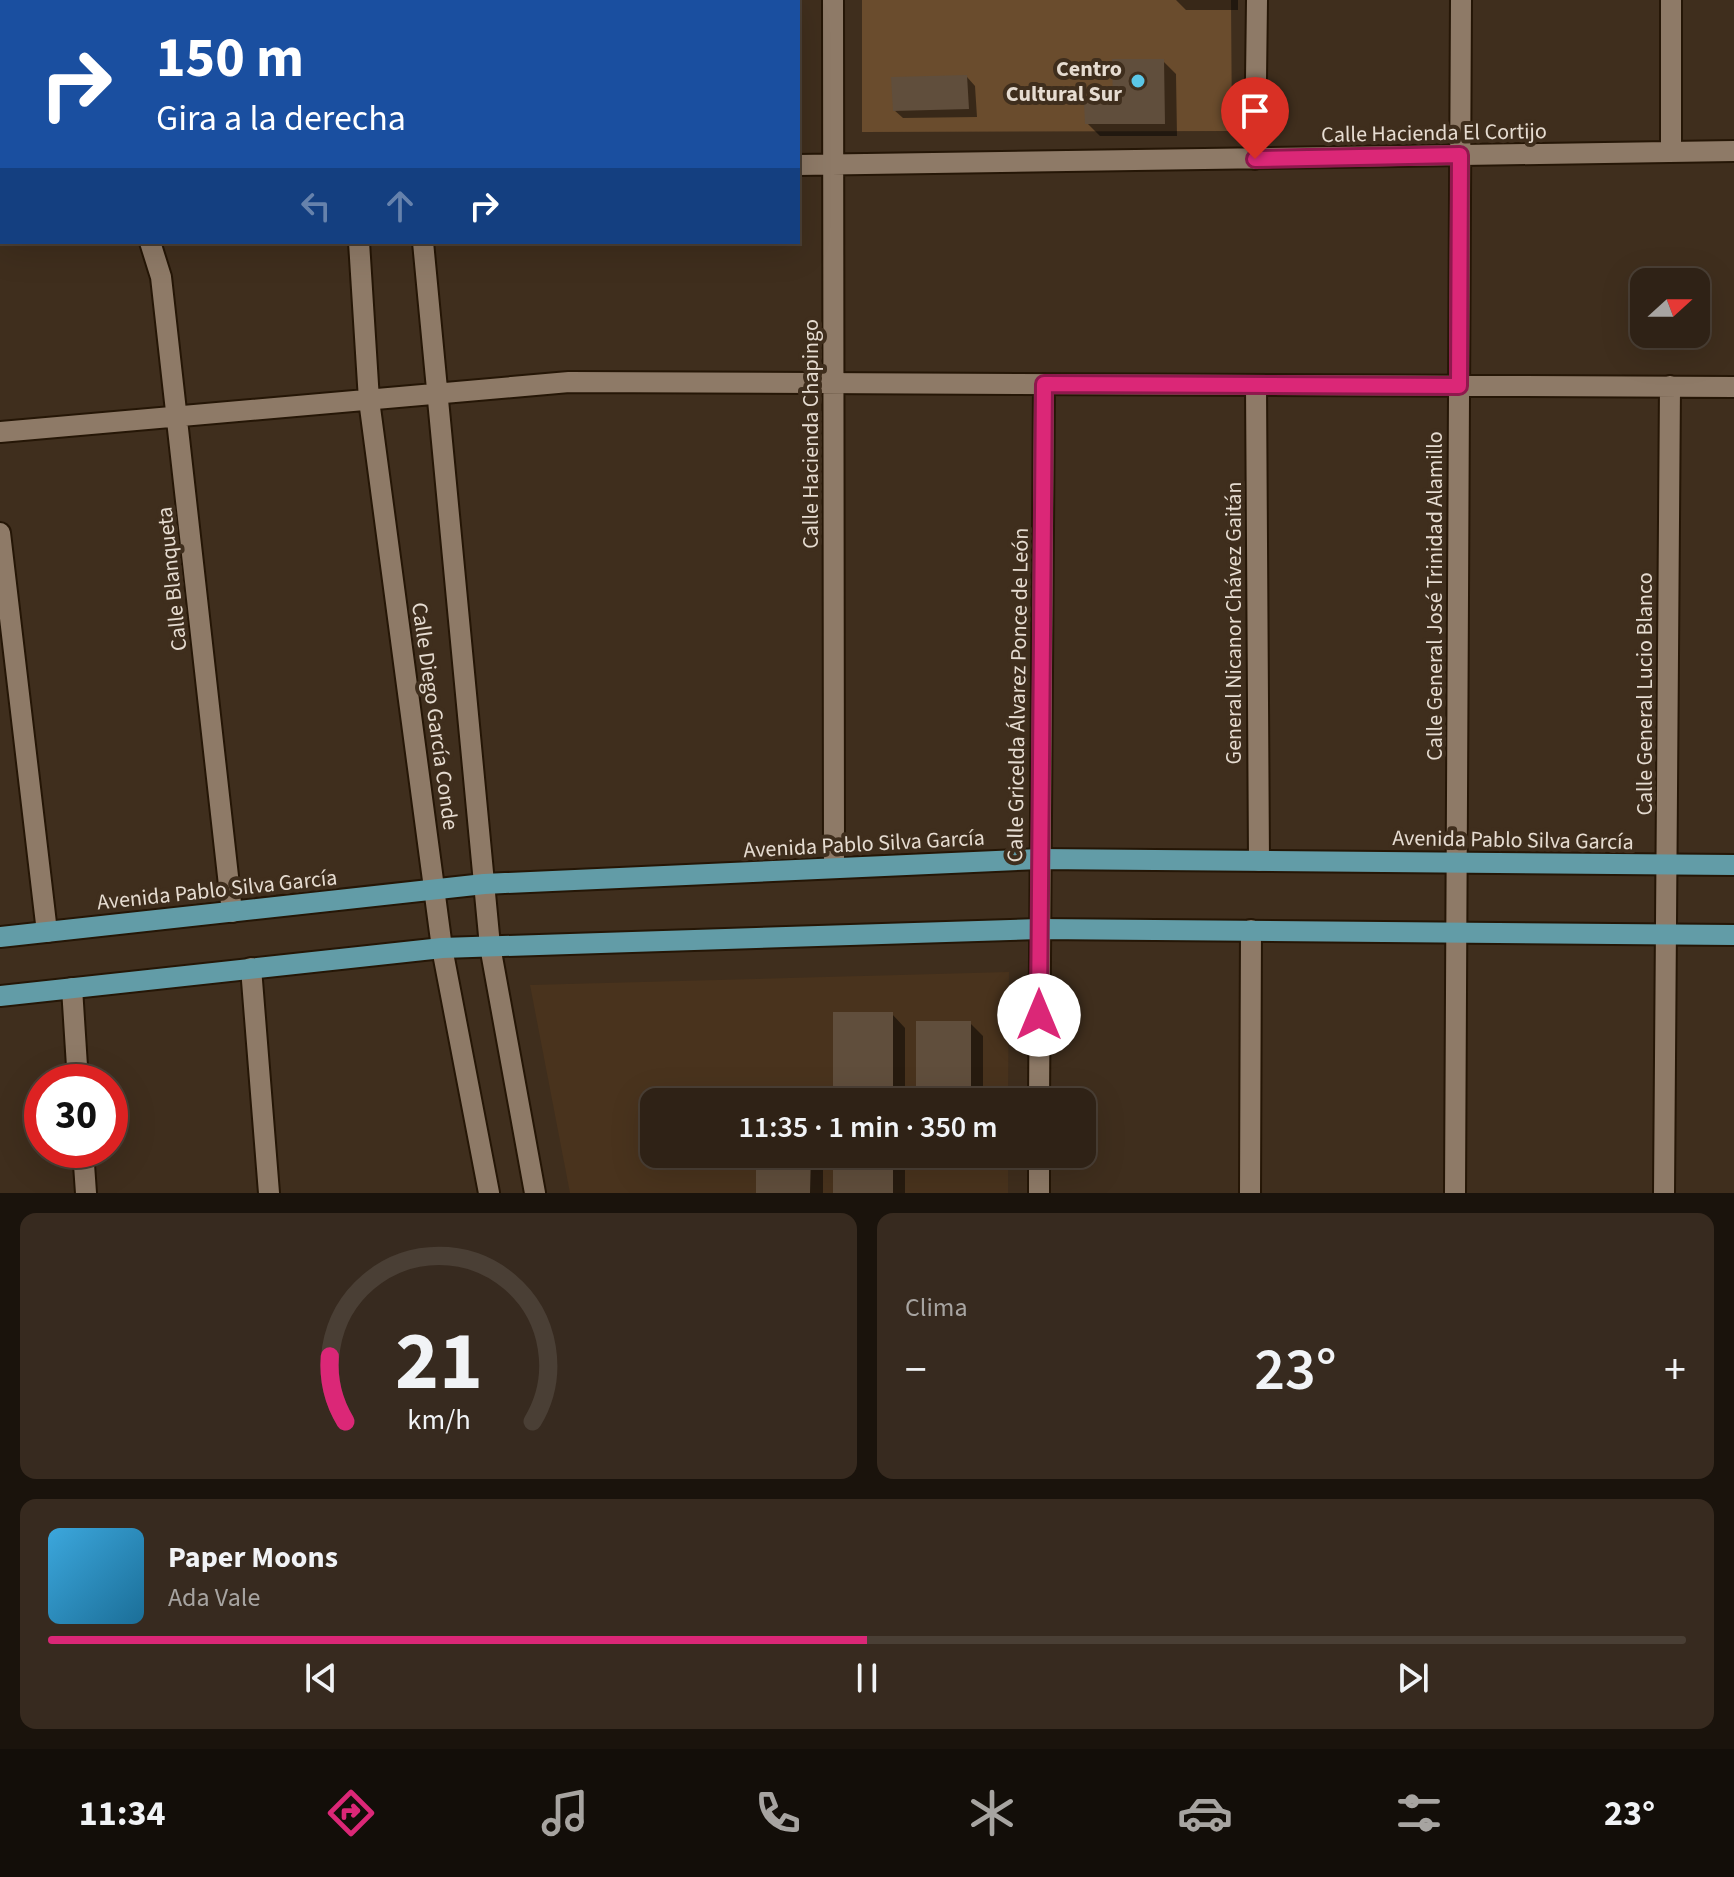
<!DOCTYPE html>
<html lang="es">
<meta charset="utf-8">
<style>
:root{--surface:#2f2216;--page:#372a1f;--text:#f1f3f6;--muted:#a7a4a1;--line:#4a3f35;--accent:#db2777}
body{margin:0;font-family:"Source Sans 3",sans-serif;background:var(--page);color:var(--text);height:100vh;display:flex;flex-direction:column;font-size:30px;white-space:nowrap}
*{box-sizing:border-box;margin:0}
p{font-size:26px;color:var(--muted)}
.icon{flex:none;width:44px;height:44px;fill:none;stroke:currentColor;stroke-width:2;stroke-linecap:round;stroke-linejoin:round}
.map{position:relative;height:1193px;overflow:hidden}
.side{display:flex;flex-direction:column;gap:20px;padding:20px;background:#1a130c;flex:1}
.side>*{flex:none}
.guide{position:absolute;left:0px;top:0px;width:800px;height:244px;box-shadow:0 8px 32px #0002,0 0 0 2px var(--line);background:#1a4fa0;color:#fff;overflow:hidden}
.needle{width:52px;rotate:69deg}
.buttons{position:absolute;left:1630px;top:268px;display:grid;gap:16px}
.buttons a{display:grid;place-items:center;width:80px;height:80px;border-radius:16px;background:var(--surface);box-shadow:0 8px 32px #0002,0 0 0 2px var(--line);font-size:40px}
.speed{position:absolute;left:24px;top:1064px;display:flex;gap:16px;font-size:40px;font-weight:700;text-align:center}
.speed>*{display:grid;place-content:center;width:104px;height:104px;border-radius:50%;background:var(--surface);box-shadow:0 8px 32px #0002,0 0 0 2px var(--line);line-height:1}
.speed .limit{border:12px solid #d22;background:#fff;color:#111}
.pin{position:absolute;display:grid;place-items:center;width:68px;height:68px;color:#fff;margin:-82px -34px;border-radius:50% 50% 50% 0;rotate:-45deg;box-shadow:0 0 8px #0007}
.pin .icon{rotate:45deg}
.me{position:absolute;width:88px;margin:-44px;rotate:0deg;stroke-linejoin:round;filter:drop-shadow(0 0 6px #0008)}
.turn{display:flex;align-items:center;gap:28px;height:168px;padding:0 24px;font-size:36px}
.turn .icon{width:104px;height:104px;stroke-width:2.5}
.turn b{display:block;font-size:56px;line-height:68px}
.lanes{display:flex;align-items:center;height:76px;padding:0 24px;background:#0003;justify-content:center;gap:40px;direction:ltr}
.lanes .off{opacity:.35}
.big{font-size:60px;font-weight:600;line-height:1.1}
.side .tile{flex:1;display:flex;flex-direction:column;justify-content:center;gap:12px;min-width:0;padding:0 28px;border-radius:16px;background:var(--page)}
.side .dial{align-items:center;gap:0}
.dial svg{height:208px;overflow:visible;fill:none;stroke:var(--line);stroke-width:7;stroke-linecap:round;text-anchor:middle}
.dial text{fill:var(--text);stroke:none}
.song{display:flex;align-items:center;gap:24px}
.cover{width:96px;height:96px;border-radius:12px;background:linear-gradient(135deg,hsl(200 70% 55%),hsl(200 70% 35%))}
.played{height:8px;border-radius:4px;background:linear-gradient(90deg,var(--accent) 50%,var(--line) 50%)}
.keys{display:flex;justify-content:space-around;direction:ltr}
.heat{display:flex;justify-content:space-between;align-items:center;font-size:44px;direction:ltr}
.side .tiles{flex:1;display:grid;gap:20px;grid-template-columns:1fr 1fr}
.tile:last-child{grid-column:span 2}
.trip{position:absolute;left:640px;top:1088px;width:456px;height:80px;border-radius:16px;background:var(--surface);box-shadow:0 8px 32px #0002,0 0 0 2px var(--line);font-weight:600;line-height:80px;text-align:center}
.menu{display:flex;height:128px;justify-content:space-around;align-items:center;background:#130e09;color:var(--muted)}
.menu .icon{width:56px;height:56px}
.menu .selected{color:var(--accent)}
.menu b{font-size:36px;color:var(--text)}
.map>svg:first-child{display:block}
.built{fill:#49331d}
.green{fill:#6a4c2d}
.shadow{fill:#0007}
.building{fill:#604e3c}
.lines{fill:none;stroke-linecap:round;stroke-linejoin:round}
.minor-casing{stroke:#251606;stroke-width:24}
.major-casing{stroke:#251606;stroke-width:24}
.path{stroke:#96897b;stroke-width:5;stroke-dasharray:4 6;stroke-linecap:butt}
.minor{stroke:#8e7a67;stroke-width:20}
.major{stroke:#629ca7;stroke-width:20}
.route-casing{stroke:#8e194d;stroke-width:20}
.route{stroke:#db2777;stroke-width:14}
.poi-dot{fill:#5bc7e7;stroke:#3f2e1d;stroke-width:3}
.labels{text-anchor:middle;stroke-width:8;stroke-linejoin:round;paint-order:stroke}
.poi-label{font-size:22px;font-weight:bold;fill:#e6dcd1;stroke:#3f2e1d;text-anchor:end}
.street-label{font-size:22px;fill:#e6dcd1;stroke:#3f2e1d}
</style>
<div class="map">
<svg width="1734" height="1193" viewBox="0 0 1734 1193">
<rect width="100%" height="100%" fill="#3f2e1d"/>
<path class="built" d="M 1009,972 L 1008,1102 L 654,1102 L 654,1154 L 1008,1154 L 1008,1193 L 570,1193 L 530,985 Z"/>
<path class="green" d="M 463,0 L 606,0 L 464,2 Z
M 862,0 L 1231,0 L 1232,131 L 862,132 Z"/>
<path class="shadow" d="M 1176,0 L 1238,0 L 1238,10 L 1186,10 Z
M 1163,61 L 1176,74 L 1177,136 L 1100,136 L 1087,123 L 1115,105 Z
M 967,77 L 975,86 L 977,117 L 903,118 L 894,110 Z
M 892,1014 L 905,1028 L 905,1102 L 835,1102 Z
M 970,1023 L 983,1036 L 983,1101 L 931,1101 L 918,1088 Z
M 758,1154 L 818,1154 L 823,1159 L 823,1193 L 758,1193 Z
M 835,1154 L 905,1154 L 905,1193 L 835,1193 Z"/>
<path class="building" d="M 1112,59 L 1164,59 L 1165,124 L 1085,124 L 1084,103 L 1113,103 Z
M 967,75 L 969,109 L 893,111 L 891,77 Z
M 833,1012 L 893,1012 L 893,1102 L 833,1102 Z
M 916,1021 L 971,1021 L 971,1089 L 916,1088 Z
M 756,1154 L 811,1154 L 810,1193 L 756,1193 Z
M 833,1154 L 893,1154 L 893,1193 L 833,1193 Z"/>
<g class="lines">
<defs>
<path id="minor" d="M 70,0 L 71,2
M 287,0 L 287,2
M 355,0 L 355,2
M 833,0 L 834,868
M 630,2 L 630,0
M 1671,152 L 1671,0
M 1255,159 L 1257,0
M 798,165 L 1734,151
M 150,242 L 161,277 L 232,912
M 359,242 L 369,400 L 442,948 L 489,1193
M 423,242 L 490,946 L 535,1193
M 1256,385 L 1259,861
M 0,432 L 569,382 L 1734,387
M 0,533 L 47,932
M 251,968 L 269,1193
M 72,988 L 78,1082
M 1039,1102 L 1044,384
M 83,1150 L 86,1193
M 1039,1154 L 1039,1193
M 1250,1193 L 1251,930
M 1455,1193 L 1461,0
M 1664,1193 L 1670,386"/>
<path id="major" d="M 0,937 L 484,884 L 1039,859 L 1734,865
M 0,996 L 442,948 L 1039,929 L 1734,935"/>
</defs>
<use href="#minor" class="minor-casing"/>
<use href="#major" class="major-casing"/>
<path class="path" d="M 512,0 L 512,2
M 573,0 L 573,2"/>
<use href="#minor" class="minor"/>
<use href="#major" class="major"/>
</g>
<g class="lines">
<defs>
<path id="route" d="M 1039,1015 L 1044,384 L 1459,386 L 1460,155 L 1255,159"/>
</defs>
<use href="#route" class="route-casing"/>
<use href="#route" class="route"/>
</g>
<circle class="poi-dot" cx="1138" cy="81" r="8"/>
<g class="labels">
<g class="poi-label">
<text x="1122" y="76">Centro<tspan x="1122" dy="25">Cultural Sur</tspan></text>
</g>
<g class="street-label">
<text transform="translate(1434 132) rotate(-1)" y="8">Calle Hacienda El Cortijo</text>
<text transform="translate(810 434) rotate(-90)" y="8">Calle Hacienda Chapingo</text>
<text transform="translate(171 579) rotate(-96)" y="8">Calle Blanqueta</text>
<text transform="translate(1434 596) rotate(-90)" y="8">Calle General José Trinidad Alamillo</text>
<text transform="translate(1233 623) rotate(-90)" y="8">General Nicanor Chávez Gaitán</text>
<text transform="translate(1644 694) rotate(-90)" y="8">Calle General Lucio Blanco</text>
<text transform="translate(1017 695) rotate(-89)" y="8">Calle Gricelda Álvarez Ponce de León</text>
<text transform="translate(436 716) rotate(82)" y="8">Calle Diego García Conde</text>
<text transform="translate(1513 839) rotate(1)" y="8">Avenida Pablo Silva García</text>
<text transform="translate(864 843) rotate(-3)" y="8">Avenida Pablo Silva García</text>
<text transform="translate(217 889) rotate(-6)" y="8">Avenida Pablo Silva García</text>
</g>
</g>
</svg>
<div class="buttons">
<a><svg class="needle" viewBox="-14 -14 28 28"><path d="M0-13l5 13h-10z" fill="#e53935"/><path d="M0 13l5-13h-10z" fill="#a7a4a1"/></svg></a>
</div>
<div class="speed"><div class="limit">30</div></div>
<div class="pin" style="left:1255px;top:159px;background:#d93025"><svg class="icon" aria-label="arrive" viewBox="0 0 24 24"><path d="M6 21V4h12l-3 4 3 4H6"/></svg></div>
<svg class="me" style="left:1039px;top:1015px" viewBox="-20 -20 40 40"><circle r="19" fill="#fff"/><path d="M0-13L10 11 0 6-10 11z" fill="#db2777"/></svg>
<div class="trip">11:35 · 1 min · 350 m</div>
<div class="guide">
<div class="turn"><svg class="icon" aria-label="right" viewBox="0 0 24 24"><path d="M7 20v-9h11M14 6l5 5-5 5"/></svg><div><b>150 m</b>Gira a la derecha</div></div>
<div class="lanes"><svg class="icon off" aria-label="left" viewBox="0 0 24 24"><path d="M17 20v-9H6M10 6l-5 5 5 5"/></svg><svg class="icon off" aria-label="ahead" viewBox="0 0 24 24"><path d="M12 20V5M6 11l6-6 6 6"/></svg><svg class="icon" aria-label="right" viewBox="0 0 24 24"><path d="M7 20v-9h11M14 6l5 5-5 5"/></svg></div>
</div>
</div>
<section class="side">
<div class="tiles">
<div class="tile dial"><svg viewBox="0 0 100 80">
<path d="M14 69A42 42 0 1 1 86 69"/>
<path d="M14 69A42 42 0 0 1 8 44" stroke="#db2777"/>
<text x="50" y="56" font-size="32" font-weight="700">21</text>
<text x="50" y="72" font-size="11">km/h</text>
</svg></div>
<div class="tile"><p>Clima</p>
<div class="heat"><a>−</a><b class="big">23°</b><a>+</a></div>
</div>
<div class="tile">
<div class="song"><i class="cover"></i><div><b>Paper Moons</b><p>Ada Vale</p></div></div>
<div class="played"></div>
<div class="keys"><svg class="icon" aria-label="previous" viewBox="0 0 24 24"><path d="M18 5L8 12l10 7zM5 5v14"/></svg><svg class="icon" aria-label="pause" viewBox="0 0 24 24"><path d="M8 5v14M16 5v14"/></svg><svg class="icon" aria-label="next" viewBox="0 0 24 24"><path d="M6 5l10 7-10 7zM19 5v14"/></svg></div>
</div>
</div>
</section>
<nav class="menu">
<b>11:34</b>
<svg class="icon selected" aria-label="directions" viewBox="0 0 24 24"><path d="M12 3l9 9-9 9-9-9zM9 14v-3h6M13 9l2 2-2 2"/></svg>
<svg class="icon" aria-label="music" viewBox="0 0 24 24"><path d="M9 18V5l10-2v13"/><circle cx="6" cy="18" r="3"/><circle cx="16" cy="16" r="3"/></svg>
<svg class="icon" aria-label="phone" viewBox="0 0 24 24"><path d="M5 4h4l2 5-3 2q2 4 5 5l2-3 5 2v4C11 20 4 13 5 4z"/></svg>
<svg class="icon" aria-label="climate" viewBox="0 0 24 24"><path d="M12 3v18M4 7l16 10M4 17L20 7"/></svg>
<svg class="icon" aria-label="car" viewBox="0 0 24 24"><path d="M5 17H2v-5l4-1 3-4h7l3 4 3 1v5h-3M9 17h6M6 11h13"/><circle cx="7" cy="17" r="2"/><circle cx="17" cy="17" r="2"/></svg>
<svg class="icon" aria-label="filters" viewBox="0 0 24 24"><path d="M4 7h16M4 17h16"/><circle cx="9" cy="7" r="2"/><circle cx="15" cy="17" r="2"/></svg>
<b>23°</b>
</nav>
